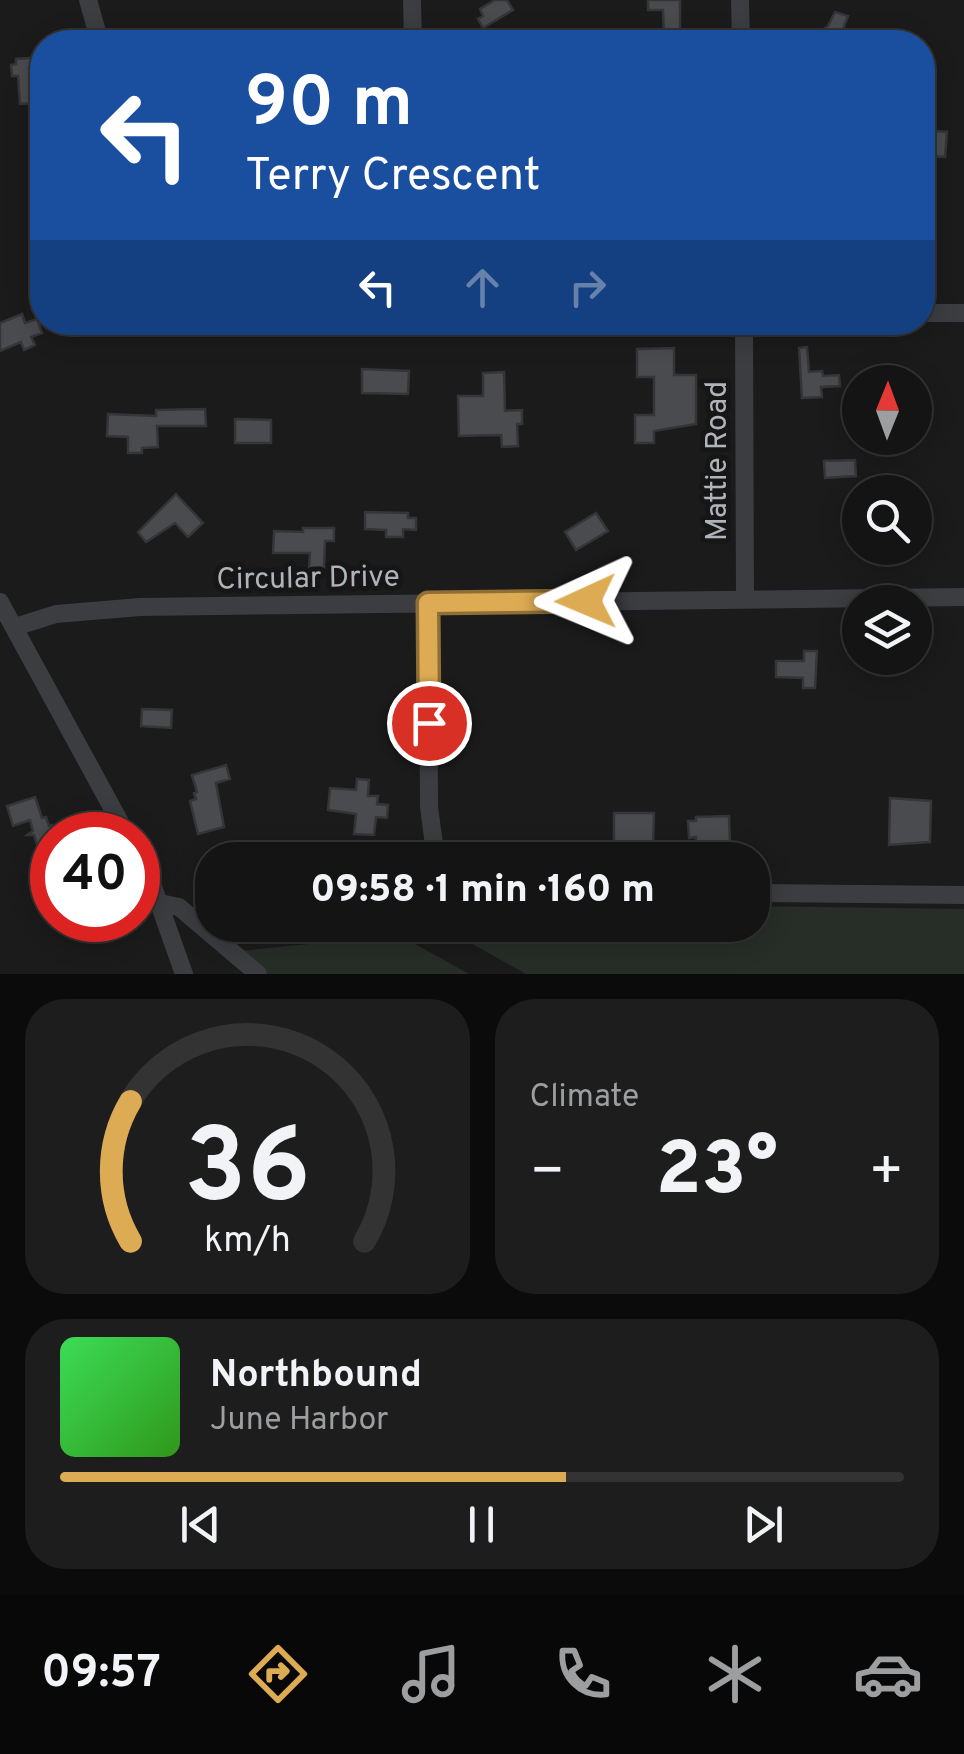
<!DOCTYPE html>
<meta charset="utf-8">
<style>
:root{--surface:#141415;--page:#1d1d1e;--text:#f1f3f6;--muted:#9d9ea0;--line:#333334;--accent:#ddab53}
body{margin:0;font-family:Overpass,sans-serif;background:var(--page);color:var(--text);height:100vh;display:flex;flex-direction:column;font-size:38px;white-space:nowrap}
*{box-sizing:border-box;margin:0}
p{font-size:32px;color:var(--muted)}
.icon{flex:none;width:55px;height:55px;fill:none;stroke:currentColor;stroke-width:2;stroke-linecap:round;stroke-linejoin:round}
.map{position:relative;height:974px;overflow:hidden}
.sheet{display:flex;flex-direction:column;gap:25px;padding:25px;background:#0b0b0c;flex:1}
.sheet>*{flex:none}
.guide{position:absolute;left:30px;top:30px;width:905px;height:305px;border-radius:40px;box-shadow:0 5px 25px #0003,0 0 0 2px var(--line);background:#1a4fa0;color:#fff;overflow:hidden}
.needle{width:65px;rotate:1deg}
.tools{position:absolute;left:842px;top:365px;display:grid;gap:20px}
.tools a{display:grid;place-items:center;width:90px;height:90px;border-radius:50%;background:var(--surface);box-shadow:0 5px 25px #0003,0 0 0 2px var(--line);font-size:50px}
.speed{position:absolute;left:30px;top:812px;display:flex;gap:20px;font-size:50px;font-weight:700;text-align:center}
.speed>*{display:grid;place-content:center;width:130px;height:130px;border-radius:50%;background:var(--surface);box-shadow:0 5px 25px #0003,0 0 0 2px var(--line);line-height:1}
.speed .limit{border:15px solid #d22;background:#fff;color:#111}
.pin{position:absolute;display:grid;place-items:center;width:85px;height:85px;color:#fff;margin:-42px;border:5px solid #fff;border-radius:50%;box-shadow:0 2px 10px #0007}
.me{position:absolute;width:110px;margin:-55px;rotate:269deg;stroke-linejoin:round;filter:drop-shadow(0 0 8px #0008)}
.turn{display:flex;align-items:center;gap:35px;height:210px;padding:0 50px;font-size:45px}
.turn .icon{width:130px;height:130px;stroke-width:2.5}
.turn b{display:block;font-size:70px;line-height:85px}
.lanes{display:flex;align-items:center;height:95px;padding:0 50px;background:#0003;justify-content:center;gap:50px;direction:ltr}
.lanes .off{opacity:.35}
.big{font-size:75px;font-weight:800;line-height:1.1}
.sheet .tile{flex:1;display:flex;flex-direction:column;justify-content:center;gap:15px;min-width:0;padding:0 35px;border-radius:40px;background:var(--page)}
.sheet .dial{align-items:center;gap:0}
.dial svg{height:260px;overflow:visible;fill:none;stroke:var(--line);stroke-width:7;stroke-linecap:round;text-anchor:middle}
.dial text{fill:var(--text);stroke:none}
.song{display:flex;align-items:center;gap:30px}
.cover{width:120px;height:120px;border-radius:15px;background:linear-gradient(135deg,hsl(130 70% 55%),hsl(110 70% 35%))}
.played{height:10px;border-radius:5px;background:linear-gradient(90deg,var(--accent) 60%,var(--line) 60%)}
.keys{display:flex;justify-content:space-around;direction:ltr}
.heat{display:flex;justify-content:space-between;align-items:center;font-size:55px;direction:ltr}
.sheet .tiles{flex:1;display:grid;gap:25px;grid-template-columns:1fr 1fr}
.tile:last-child{grid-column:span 2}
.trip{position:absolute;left:195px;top:842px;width:575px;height:100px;border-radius:40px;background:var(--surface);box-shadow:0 5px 25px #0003,0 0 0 2px var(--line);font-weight:800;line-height:100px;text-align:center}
.tab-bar{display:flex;height:160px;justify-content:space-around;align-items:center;background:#080808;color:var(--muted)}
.tab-bar .icon{width:70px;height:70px}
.tab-bar .on{color:var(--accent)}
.tab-bar b{font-size:45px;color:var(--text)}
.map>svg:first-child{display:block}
.green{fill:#272e28}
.building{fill:#4a4b4e;stroke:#353538;stroke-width:2.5}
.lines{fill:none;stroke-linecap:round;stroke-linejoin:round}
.minor{stroke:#3c3d41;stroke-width:18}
.route-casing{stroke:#906f36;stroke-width:25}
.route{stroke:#ddab53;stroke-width:18}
.labels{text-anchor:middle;stroke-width:10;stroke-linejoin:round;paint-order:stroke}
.street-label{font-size:30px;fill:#afb3ba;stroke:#161617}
</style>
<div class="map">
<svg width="964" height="974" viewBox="0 0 964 974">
<rect width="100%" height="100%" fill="#1b1b1c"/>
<path class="green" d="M 753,906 L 964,909 L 964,974 L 526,974 L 438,925 L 752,925 Z
M 399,935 L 469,974 L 268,974 L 240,951 Z"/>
<path class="building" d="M 495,0 L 507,0 L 513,10 L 483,28 L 478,19 L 483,16 L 480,9 Z
M 648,0 L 680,0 L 680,37 L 664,37 L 663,10 L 648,10 Z
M 835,12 L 848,16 L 838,42 L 805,42 L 828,26 Z
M 42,57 L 42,68 L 29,69 L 36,103 L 20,104 L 18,76 L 12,76 L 11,65 L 16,64 L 16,59 Z
M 925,130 L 947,132 L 945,157 L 923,156 Z
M 22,314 L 25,323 L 37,319 L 42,333 L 31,337 L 35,345 L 24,350 L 21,342 L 0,351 L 0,323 Z
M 807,347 L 809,372 L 822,371 L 823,376 L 839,375 L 840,386 L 821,387 L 822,397 L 802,398 L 799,348 Z
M 674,348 L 674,375 L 696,375 L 696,424 L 654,431 L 654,443 L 635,443 L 635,415 L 654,415 L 654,377 L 637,377 L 637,349 Z
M 362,369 L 409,371 L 408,394 L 362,393 Z
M 504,372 L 505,411 L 522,410 L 522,424 L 517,424 L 518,446 L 502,447 L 501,435 L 459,436 L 458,396 L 483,396 L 483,373 Z
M 205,409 L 206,426 L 157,426 L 158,447 L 142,448 L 142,453 L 128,453 L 128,437 L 107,436 L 108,414 L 156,416 L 156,410 Z
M 235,419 L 271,420 L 271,443 L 235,443 Z
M 855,460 L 856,476 L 825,478 L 824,461 Z
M 176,494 L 203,523 L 188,537 L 175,523 L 146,542 L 138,532 Z
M 365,512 L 408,513 L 408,518 L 416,518 L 416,530 L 403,529 L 403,537 L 386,537 L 386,530 L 365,529 Z
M 596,513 L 608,531 L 576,550 L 565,532 Z
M 303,528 L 334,528 L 334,541 L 325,541 L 324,568 L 309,568 L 310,553 L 273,553 L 274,531 L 303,532 Z
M 804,651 L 817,651 L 815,688 L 803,688 L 803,678 L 776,677 L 776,661 L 804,661 Z
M 142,709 L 172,710 L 171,728 L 141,726 Z
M 226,765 L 230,779 L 216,783 L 224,827 L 198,834 L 190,801 L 196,799 L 194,793 L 197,792 L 192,775 Z
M 357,779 L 369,780 L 368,796 L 378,796 L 377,804 L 388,805 L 387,818 L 376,817 L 374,835 L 354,834 L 356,814 L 328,810 L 330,788 L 356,790 Z
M 35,797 L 42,818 L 46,817 L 49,826 L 52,825 L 55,835 L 52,847 L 39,851 L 34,835 L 27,835 L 33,831 L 30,820 L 13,826 L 7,806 Z
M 890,798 L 931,801 L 930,842 L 889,845 Z
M 614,813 L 654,813 L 653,848 L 614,848 Z
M 729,816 L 730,844 L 696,845 L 696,837 L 689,838 L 688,821 L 696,821 L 696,817 Z"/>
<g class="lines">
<path class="minor" d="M 88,0 L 100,42
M 412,0 L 413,42
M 740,0 L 741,42
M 922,313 L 964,313
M 744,322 L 745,599
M 0,602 L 127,835
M 428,603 L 429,807 L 436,860
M 15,627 L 56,614 L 140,607 L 964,597
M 138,855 L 151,881 L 184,974
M 752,893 L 964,895
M 160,903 L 179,907 L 258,974"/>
</g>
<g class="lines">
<defs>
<path id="route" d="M 429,723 L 428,603 L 586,601"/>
</defs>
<use href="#route" class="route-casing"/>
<use href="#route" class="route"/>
</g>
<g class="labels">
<g class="street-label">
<text transform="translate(716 461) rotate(-90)" y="10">Mattie Road</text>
<text transform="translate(308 577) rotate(-1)" y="10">Circular Drive</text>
</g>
</g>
</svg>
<div class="tools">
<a><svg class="needle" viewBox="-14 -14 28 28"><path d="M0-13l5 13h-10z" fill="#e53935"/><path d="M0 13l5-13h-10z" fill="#9d9ea0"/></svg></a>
<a><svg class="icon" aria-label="search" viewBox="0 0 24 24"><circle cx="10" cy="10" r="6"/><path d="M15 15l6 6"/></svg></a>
<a><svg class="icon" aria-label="layers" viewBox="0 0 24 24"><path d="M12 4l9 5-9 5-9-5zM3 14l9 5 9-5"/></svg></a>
</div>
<div class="speed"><div class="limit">40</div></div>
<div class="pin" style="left:429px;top:723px;background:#d93025"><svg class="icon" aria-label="arrive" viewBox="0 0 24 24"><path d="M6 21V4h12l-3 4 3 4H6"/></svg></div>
<svg class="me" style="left:586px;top:601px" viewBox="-20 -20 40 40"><path d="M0-17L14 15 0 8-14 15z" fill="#ddab53" stroke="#fff" stroke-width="4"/></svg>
<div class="trip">09:58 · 1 min · 160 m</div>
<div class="guide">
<div class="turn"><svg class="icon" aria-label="left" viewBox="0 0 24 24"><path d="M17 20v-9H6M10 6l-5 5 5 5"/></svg><div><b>90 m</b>Terry Crescent</div></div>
<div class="lanes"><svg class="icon" aria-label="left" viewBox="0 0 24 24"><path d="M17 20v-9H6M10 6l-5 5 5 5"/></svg><svg class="icon off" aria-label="ahead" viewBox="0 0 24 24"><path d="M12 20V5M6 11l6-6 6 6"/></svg><svg class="icon off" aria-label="right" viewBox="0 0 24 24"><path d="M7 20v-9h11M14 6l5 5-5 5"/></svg></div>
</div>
</div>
<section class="sheet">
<div class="tiles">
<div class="tile dial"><svg viewBox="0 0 100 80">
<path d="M14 69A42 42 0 1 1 86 69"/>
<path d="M14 69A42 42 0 0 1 14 26" stroke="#ddab53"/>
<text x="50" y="56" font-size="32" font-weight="700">36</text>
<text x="50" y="72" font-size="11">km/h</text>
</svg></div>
<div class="tile"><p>Climate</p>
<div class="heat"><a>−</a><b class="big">23°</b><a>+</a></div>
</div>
<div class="tile">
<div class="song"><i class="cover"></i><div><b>Northbound</b><p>June Harbor</p></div></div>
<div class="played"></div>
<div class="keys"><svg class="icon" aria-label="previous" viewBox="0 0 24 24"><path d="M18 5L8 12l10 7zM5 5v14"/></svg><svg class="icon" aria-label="pause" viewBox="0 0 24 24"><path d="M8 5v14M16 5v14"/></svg><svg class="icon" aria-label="next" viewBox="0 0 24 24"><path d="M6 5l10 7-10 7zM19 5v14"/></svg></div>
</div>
</div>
</section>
<nav class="tab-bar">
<b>09:57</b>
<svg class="icon on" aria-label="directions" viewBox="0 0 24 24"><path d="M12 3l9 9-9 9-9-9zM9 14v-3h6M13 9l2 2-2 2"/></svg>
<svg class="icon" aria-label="music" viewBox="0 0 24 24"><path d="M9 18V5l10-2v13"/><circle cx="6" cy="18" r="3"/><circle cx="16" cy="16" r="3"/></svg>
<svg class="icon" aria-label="phone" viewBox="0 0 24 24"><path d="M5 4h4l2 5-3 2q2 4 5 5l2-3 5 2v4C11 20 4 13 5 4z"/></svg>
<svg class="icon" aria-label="climate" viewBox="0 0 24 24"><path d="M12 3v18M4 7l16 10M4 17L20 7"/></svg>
<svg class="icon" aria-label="car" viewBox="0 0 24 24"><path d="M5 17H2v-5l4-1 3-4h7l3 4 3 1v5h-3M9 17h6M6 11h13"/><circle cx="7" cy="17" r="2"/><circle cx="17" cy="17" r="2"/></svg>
</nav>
